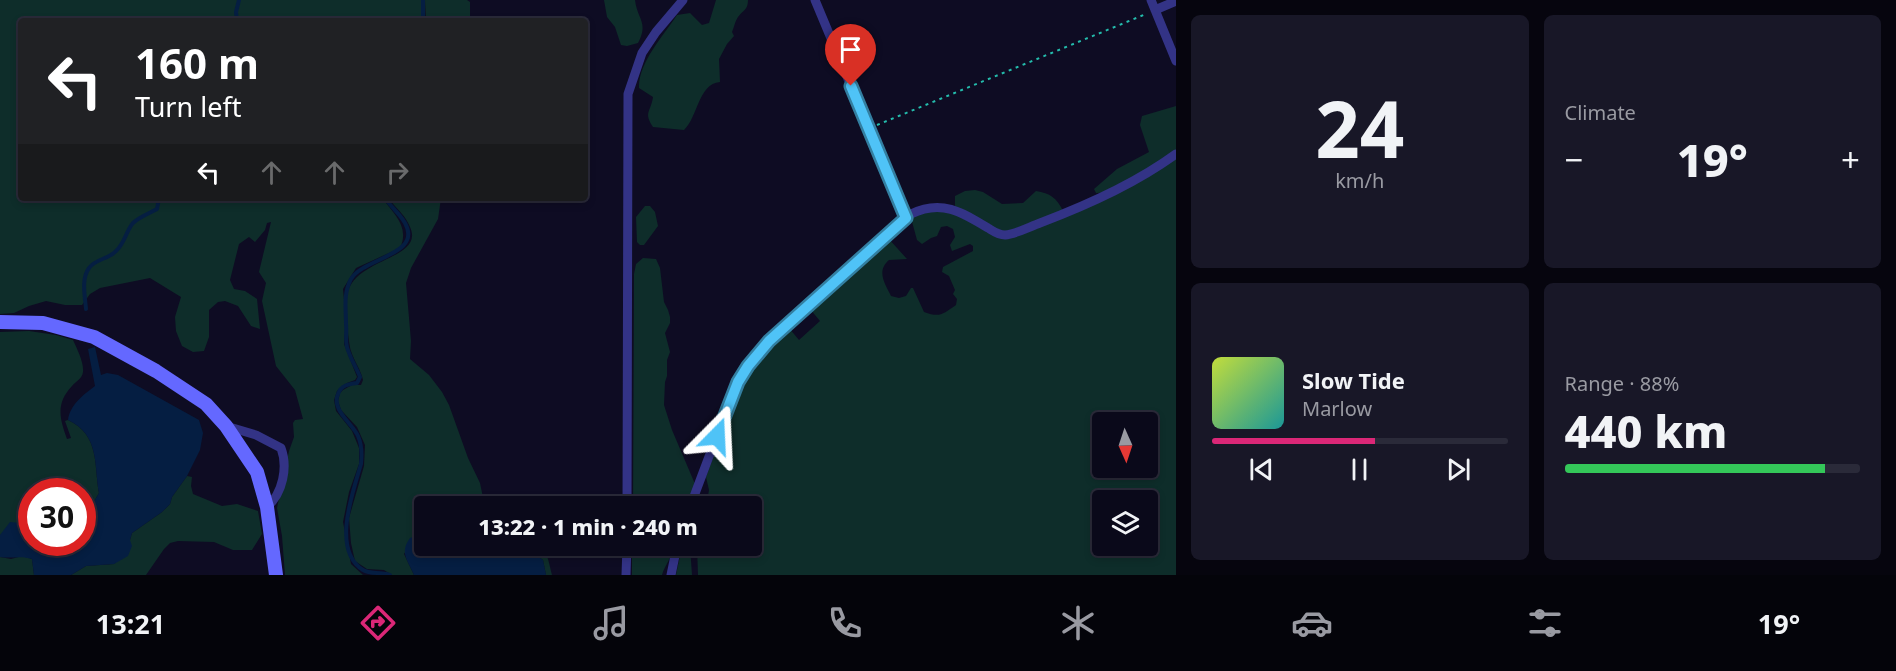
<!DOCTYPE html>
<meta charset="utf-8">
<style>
:root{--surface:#0a091a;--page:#181727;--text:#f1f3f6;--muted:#999aa2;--line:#2a2a39;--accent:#db2777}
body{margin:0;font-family:"Noto Sans",sans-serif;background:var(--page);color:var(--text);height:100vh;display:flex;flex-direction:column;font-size:22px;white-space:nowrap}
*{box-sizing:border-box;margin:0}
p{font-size:20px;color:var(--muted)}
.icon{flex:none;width:33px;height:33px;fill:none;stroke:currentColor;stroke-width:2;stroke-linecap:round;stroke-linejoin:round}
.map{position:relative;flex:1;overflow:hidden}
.panel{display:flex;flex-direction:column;gap:15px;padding:15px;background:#06050e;width:720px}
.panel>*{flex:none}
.hud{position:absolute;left:18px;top:18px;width:570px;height:183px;border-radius:6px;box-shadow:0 3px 9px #0003,0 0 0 2px var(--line);background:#202124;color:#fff;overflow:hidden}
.needle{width:39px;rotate:177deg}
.fabs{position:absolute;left:1092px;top:412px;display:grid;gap:12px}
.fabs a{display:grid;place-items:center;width:66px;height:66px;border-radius:6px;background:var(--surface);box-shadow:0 3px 9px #0003,0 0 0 2px var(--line);font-size:30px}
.speed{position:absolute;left:18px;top:478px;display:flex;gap:12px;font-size:30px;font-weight:700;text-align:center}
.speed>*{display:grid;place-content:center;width:78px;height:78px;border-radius:50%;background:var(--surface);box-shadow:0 3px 9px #0003,0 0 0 2px var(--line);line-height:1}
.speed .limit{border:9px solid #d22;background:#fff;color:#111}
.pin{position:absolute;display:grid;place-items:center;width:51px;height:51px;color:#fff;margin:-62px -26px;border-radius:50% 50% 50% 0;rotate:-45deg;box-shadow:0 0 6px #0007}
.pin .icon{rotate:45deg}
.me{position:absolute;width:66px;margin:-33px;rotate:21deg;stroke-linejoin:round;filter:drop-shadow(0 0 4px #0008)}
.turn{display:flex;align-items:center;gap:21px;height:126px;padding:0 18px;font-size:27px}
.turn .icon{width:78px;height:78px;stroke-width:2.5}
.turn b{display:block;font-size:42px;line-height:51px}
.lanes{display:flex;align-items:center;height:57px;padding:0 18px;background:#0003;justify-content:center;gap:30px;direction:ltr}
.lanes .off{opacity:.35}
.big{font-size:45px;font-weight:800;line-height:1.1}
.panel .widget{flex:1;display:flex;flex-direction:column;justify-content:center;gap:9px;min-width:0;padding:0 21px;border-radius:9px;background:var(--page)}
.panel .dial{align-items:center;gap:0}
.dial b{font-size:78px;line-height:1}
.song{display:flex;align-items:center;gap:18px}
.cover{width:72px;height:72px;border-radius:9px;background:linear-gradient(135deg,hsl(70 70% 55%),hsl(180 70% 35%))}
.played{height:6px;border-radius:3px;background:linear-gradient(90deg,var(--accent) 55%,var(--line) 55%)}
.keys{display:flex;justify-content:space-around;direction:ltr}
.heat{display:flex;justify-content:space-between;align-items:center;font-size:33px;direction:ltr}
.charge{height:9px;border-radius:4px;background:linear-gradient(90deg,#34c759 88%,var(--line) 0)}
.panel .tiles{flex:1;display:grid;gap:15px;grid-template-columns:repeat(2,1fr)}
.trip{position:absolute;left:414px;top:496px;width:348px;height:60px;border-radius:6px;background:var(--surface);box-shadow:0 3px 9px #0003,0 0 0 2px var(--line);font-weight:800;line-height:60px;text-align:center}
.tab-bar{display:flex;height:96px;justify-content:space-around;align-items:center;background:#04040a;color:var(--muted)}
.tab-bar .icon{width:42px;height:42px}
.tab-bar .on{color:var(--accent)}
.tab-bar b{font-size:27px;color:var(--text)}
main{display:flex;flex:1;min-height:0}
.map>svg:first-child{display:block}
.green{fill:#0e2d2a;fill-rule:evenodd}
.water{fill:#051e42}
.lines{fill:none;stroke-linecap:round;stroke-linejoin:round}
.stream{stroke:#051e42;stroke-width:4}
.path{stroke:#24bcac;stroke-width:2;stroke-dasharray:3 4.5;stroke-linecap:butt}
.minor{stroke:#333386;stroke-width:9}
.secondary{stroke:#6468ff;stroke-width:14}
.route-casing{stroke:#337fa1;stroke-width:15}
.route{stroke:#4fc3f7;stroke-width:10}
</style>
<main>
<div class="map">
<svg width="1176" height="575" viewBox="0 0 1176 575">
<rect width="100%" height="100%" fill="#0e0c23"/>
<path class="green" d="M 0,0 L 421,0 L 421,21 L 21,21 L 21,198 L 382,198 C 394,214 410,227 400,248 L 356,268 L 343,289 L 346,321 L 344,344 L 357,377 L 355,380 L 347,383 L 340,388 L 337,391 L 334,400 L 336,411 L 352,431 L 359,448 L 359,464 L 349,492 L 343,522 L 351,564 L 363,575 L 285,575 L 282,536 L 277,508 L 289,451 L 294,437 L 293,423 L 295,420 L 303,419 L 295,390 L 276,366 L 262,301 L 266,283 L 259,272 L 271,222 L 267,223 L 265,230 L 255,242 L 249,237 L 239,244 L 230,280 L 234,289 L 245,291 L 257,299 L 260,329 L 251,326 L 238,306 L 225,301 L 218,302 L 209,310 L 209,337 L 204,351 L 193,352 L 182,346 L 176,331 L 175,317 L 181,297 L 150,278 L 100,288 L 90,294 L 82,305 L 65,305 L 46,301 L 29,306 L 14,313 L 0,314 Z
M 425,0 L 467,0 L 470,2 L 470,16 L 472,21 L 426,21 Z
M 604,0 L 635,0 C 637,19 649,22 638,43 L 627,46 L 621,45 L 615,27 L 607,17 Z
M 716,0 L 748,0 C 748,10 743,10 738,17 C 735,21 734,28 732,32 L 734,36 L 727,44 L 719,59 L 720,82 C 698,84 698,117 684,130 L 653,127 C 643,112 651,112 653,97 L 639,88 C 638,63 664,35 677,15 L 690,13 L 702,25 L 709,23 Z
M 1176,106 L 1176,151 C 1157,165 1119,193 1096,193 L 1094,189 L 1117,169 L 1149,152 L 1140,125 L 1142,116 Z
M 1176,157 L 1176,575 L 698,575 L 697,546 L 752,546 L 752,507 L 706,507 L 709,490 L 706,477 L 740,384 L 770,344 L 789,328 L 799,340 L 820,321 L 810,309 L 888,238 L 907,259 L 889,260 C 876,271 885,284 891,296 L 899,298 L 906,296 L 911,288 L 913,288 L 924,312 C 940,318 943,314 956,305 L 957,299 L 953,294 L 955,290 L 949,276 L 942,272 L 943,267 L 973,251 L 973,246 L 970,244 L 952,251 L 950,245 L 955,237 L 953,229 L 947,226 L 941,227 L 937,236 L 931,238 L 922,244 L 917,240 L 911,218 L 924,211 L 950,211 L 996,236 L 1051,222 ZM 1102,423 L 1148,423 L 1148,468 L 1102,468 ZM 1102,501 L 1148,501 L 1148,546 L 1102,546 Z
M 975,190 L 983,192 L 1002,204 L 1023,203 L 1036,191 C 1050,193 1057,198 1063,211 L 1003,233 L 955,206 L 955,196 L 965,191 Z
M 388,198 L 441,198 L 438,219 L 411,268 L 406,283 L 411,341 L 410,359 L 429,375 L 442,392 L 449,405 L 468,458 L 480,483 L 485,507 L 424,507 L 424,533 L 418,534 L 404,554 L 414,575 L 392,575 L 384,570 L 367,569 L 355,561 L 351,543 L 349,518 L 364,466 L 365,445 L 357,427 L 341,410 L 338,401 L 340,393 L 343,390 L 352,385 L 361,385 L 363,380 C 361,370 354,361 351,351 C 348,341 345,305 347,295 C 354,257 425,260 410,227 C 406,216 395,207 388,198 Z
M 645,206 L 650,206 L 655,212 L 658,226 L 644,245 L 640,245 L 637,242 L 636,217 Z
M 643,258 L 656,259 L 660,268 L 664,302 L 668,310 L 670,317 L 670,323 L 665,333 L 670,352 L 667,360 L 667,376 L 665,382 L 664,405 L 672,430 L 695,484 L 685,507 L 633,507 L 634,274 L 636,264 Z
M 29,331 L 56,335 L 73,340 C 77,349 84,362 83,372 C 82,379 76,381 72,386 C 55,404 60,419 67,439 L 71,438 L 65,421 L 68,420 C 100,435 94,465 99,493 L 92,505 L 83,506 L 82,492 L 32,492 L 31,524 L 25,524 L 0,535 L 0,332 Z
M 187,476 L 192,477 L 191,486 L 193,494 L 222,506 L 237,504 L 258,511 L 262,534 L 252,550 L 233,550 L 214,542 L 178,541 L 170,543 L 164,549 L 146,575 L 71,575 L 86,566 L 114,564 L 130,540 L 132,533 L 162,512 L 170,504 L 172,497 Z
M 528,546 C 548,546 548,559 552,575 L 546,575 L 543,560 L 530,551 Z
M 632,546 L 672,546 C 673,558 665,564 662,575 L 632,575 Z
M 682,546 L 690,546 L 692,575 L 676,575 Z
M 22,556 L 32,559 L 34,575 L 0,575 L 0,557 L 11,559 Z"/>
<path class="water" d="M 95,347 L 101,375 L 107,373 L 118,375 L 199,420 L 203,433 L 200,450 L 187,476 L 172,497 L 170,504 L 162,512 L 132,533 L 130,540 L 132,546 L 128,556 L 114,564 L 86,566 L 71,575 L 34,575 L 32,559 C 21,555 11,559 0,557 L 0,535 L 10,522 L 31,524 L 32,543 L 82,543 L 83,506 L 92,505 L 99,493 C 94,465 100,435 68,420 C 70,405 83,395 95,386 L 88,349 Z
M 424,533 L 424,546 L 528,546 L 530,551 L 543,560 L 546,575 L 414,575 C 408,560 399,553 410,538 Z"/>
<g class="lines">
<path class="stream" d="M 423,0 L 423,21
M 237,21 L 236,12 L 239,0
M 385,198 C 391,207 400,214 405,223 C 423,255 363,258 351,279 C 343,294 346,308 346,324 C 347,332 345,340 347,347 C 350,358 356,367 360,377 L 357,383 C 349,384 341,385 338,394 C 331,410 352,423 358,436 C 362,445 362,455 361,464 C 353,492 331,550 363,570 C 371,575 380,571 390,575
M 86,309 C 85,296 81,279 89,268 C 95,259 109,259 116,251 C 125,243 126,231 133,223 C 139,217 150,213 157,209 L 159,198"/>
<path class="path" d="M 877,125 L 1146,14"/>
<path class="minor" d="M 815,0 L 906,218
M 1151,0 L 1176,61
M 1155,10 L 1176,1
M 226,426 L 256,435 L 281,448 C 288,467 283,493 267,507
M 627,507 L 628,94 L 642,53 L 656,32 L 683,0
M 690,507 L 725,414 L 738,382 L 748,366 L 769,341 L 911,214 C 941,199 962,212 988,228 C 993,231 998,235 1005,235 C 1016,234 1029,227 1040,223 C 1088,205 1135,184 1176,154
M 626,575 L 627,546
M 671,575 L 677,546"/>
<path class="secondary" d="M 0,322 L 43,323 L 94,337 L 156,371 L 206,404 L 226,426 L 257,472 L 267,507 L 276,575"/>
</g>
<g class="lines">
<defs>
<path id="route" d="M 717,436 L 738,382 L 748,366 L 769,341 L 906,218 L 851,86"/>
</defs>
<use href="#route" class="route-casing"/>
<use href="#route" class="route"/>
</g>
</svg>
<div class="fabs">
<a><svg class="needle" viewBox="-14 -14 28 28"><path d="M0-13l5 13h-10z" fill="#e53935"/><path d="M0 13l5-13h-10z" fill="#999aa2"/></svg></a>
<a><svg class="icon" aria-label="layers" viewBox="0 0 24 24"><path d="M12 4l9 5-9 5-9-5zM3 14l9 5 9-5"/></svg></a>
</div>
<div class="speed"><div class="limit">30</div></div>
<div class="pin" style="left:851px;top:86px;background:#d93025"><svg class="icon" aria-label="arrive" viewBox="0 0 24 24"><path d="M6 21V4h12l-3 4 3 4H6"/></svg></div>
<svg class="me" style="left:717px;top:436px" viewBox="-20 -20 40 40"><path d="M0-17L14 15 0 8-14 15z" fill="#4fc3f7" stroke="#fff" stroke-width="4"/></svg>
<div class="trip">13:22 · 1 min · 240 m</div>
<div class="hud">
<div class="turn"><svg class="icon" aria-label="left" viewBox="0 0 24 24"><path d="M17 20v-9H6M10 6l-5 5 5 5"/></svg><div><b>160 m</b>Turn left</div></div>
<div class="lanes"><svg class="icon" aria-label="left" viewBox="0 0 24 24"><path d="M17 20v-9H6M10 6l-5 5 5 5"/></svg><svg class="icon off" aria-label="ahead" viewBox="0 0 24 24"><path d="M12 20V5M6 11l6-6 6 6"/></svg><svg class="icon off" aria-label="ahead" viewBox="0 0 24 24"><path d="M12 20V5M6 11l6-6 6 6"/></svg><svg class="icon off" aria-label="right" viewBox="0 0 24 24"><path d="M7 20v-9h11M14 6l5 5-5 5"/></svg></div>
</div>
</div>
<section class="panel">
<div class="tiles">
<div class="widget dial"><b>24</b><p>km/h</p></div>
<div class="widget"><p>Climate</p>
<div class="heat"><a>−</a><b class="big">19°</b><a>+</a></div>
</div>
<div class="widget">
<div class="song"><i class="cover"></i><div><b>Slow Tide</b><p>Marlow</p></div></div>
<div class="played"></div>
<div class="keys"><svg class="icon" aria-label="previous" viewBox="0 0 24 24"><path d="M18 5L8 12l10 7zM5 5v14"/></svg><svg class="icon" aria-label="pause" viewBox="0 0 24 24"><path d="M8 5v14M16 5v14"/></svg><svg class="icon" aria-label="next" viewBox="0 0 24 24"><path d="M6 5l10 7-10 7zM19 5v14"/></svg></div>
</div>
<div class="widget"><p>Range · 88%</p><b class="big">440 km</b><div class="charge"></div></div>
</div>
</section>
</main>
<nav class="tab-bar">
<b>13:21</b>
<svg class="icon on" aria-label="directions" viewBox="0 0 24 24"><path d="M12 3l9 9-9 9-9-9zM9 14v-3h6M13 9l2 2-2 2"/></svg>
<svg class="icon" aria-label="music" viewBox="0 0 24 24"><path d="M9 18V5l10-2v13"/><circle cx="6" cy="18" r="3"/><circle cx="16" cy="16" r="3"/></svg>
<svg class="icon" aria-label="phone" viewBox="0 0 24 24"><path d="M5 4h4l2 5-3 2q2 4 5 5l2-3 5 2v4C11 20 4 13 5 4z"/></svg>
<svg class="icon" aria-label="climate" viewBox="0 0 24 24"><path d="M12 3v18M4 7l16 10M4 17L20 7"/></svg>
<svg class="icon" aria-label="car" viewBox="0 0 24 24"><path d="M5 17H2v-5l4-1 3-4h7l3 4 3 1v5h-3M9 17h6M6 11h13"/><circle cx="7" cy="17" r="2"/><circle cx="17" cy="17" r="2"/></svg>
<svg class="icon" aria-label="filters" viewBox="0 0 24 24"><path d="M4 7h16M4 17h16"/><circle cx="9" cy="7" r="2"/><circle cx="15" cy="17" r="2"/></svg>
<b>19°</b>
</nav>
